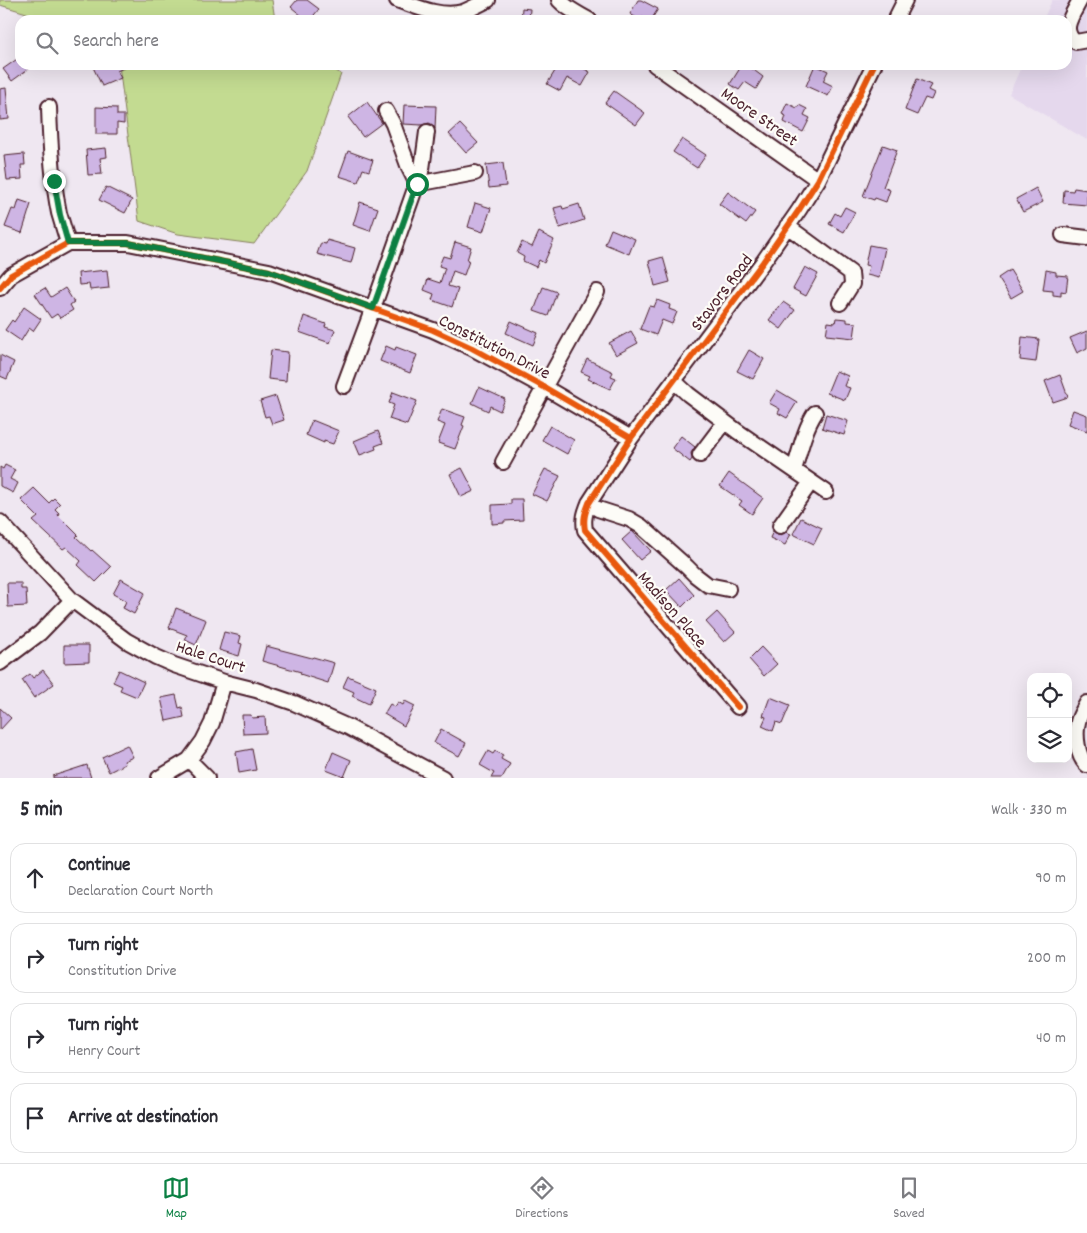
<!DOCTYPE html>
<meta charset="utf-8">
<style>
:root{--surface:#fff;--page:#f2f2f3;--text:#2b2b33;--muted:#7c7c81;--line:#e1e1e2;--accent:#0b8043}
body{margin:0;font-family:Dekko,sans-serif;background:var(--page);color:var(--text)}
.controls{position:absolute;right:15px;bottom:15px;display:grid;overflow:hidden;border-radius:10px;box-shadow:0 5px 20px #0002}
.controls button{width:45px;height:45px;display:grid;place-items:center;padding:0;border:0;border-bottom:1px solid var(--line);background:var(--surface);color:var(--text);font:25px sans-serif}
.stop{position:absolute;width:15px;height:15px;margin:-11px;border:4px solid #0b8043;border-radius:50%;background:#fff}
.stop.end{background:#0b8043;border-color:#fff;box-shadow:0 1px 5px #0008}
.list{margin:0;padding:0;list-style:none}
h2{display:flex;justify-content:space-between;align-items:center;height:65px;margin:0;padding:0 20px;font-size:21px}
h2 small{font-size:16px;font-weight:400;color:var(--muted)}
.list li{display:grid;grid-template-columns:32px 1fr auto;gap:15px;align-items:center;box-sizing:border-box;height:70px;margin:0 10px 10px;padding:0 10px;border:1px solid var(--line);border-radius:15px}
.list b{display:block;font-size:19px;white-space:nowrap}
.list p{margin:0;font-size:16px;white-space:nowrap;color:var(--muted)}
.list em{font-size:16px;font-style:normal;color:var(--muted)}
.icon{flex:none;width:28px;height:28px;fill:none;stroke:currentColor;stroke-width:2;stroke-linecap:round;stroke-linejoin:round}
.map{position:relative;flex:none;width:1087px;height:778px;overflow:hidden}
.search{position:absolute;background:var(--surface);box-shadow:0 5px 20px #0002;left:15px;right:15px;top:15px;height:55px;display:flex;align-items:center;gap:12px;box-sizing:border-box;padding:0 18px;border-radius:15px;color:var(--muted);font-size:19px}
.sheet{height:385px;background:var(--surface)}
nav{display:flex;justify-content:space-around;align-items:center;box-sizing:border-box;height:70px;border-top:1px solid var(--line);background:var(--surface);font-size:14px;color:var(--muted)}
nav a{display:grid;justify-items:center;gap:2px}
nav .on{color:var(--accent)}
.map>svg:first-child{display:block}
.built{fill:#e5d8ed}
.green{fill:#c3db91;stroke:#867d5e}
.building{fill:#ceb5e4;stroke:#4a1f2b}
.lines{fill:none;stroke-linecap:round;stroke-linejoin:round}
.minor-casing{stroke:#4a1f2b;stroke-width:18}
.minor{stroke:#fdfcf7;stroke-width:14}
.cycleway-casing{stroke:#fdfcf7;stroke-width:9}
.cycleway{stroke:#e8590c;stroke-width:6}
.route{stroke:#0b8043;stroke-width:6}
.labels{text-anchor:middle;stroke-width:4.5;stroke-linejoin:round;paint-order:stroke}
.street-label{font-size:18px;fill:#4a1f2b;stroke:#fdfcf7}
</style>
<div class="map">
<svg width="1087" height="778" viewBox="0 0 1087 778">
<rect width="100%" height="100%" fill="#efe7f1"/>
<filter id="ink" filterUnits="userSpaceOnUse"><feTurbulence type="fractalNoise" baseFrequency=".02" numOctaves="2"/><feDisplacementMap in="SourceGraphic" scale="10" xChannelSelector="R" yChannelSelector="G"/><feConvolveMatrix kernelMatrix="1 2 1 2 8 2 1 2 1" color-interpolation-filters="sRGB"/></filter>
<g filter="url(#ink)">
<path class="built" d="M1052,0H1087V140L1009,94L1022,65H1067V20H1043Z"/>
<path class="green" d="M0,0H272L275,20H50L0,5Z
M119,65H327L341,74L307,171L254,244L178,234L139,221Z"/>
<path class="building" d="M297,0H307L319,9L310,20H298L302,16L291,7Z
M638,0H641L658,9L651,20H648L642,17L640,20L630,14Z
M522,8L530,9L529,20H521Z
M20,57V65H34L12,81L3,69Z
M92,65H130L117,71L121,78L102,86Z
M544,65H577L590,72L582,86L567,78L560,91L547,84L555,71Z
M742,65H747L763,77L756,89L745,82L739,90L730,84Z
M815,65L828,71L823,81L833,86L828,96L806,86Z
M917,79L931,85L928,90L934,93L931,100L925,98L917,115L905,110Z
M6,88L9,119L0,120V89Z
M614,91L645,113L636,125L605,103Z
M367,102L382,123L363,137L348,117Z
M787,103L797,108L799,105L807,109L804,115L810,118L803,132L784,122L786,116L782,114Z
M404,105L436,106L435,129L433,125L429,123L422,125L403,124Z
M96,107L117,108V115H124V124L117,123V134H96Z
M460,124L478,143L466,153L449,134Z
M682,139L706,155L697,168L673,152Z
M883,145L897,150L883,187L890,190L886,202L875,198L874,200L863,196Z
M106,148L107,157L100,158L102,174L88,175L86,150Z
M348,151L373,160L369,171L363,169L358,182L339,176Z
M24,154L25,165H21L22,179L7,180L4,156Z
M503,163L506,186L489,188L486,165Z
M106,187L132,200L125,213L99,200Z
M1036,188L1043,202L1023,212L1016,199Z
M1074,188L1087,190V205L1063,203L1064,190L1073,191Z
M728,192L755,212L746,224L719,204Z
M19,200L31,204L22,233L5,227L12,209L16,210Z
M360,202L378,208L370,231L353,225Z
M475,203L491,208L483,232L468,227Z
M579,204L584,220L560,228L554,208L562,206L563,209Z
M845,207L855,212L844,232L829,224L835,213L840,216Z
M611,229L635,239L629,254L605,244Z
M539,232L554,240L544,263L539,260L536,267L523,261L524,257L517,253L522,242L532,247Z
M327,240L355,248L351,263L317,254L321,243L326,244Z
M455,242L471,247L467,260L469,261L464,275L453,271L448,286L458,289L452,307L432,300L434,294L424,290L428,279L440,283L445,268L439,266L443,256L450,258Z
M869,245L885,248L879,278L867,275L869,266L865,265Z
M663,257L670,282L655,286L649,261Z
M805,267L818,274L806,296L793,289Z
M107,270L109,288L90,290L89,284L79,285L78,273Z
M1010,270L1023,291L1011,298L998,278Z
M1046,270L1056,272V275L1068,276L1066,292L1061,291V296L1053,295V291L1043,290Z
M543,287L557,292L548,316L534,311Z
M45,288L51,297L65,288L74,302L70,305L73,310L60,318L57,314L51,318L35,294Z
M657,300L670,305L669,309L677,312L672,324L662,320L656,335L640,329L649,306L654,307Z
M783,302L795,310L781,329L769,320Z
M24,307L41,319L33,331L29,328L21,341L5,330L12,320L14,322Z
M304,316L326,324L325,327L335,330L330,343L299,332Z
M836,318L847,319V322L856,323L854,338L826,335L828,322L835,323Z
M511,321L538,333L533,345L506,333Z
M631,331L638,343L616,355L609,343Z
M1087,331V348L1077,353L1070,338Z
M1022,337L1039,339L1036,362L1020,360Z
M386,346L395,350L396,347L417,355L410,373L380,361Z
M271,350L288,352L286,381L268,379Z
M749,350L764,359L753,379L737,371Z
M0,355L14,362L7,379L0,376Z
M587,359L613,372L611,376L616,378L610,389L588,379L590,376L581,372Z
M836,371L848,376L844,386L850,388L845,400L827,393Z
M1060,375L1068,397L1053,402L1045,381Z
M479,387L505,399L500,411L490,406L488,411L472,403Z
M777,390L797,402L787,418L778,413L780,409L769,403Z
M393,392L417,401L407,425L389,419L394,405L389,403Z
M276,396L284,420L272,424L269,416L265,417L260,401Z
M442,409L465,417L462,425L464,426L455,449L438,443L445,425L437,422Z
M1073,410L1087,415V431L1068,424Z
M826,414L848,421L844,435L822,428Z
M312,420L339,431L333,444L324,441V443L306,435Z
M550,426L574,440L567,454L542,440Z
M378,431L383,443L375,446L376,449L360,455L354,441Z
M681,436L695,447L691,453L692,459L690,462L672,448Z
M5,465L15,470L10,479L18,483L13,493L0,486V467L3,469Z
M462,468L474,491L461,497L450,474Z
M545,469L560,476L547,501L532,494Z
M729,473L763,498L752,514L739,505L742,501L720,486Z
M34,488L49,503L54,498L60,504L55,509L59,513L58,515L78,535L76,537L91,551L92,550L111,567L96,582L78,565L81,561L66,547L63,549L33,521L38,517L21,500Z
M511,499H522L523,520L504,521V523L492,524V505L511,504Z
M801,518L822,528L814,544L793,534Z
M632,531L651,551L640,560L622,540Z
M773,531L779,535L783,534L786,532L791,534L785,545L770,538Z
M679,578L694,595L682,607L666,590Z
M121,579L145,593L134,614L123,608L126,601L113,594Z
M7,583H21V589H26L27,606L8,607Z
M176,608L206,620L196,645L185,640L187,635L169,628Z
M717,612L735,632L724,642L706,622Z
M224,632L241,636L239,643L242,644L239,656L219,650Z
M64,645H89V662L64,663Z
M266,646L312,658L313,657L334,663L328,683L300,674L301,672L262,661Z
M761,647L777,664L764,676L749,659Z
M43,670L54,684L34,698L22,680L30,674L33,678Z
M119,670L144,682L137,697L120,690L122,686L113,682Z
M348,676L376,688L369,704L352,696L354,692L343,687Z
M176,695L179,708L182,707L184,717L166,721L161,698Z
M770,697L790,705L782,724L776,722L773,731L762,726L766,717L763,716Z
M405,701L415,706L404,726L384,714L390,704L395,707L398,702L403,705Z
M0,708L11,718L0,730Z
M242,715H251L252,718L265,717L266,733L243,734Z
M441,729L466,743L459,756L434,743Z
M127,745L133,757L124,761L125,764L109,772L102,757Z
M252,749L256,770L239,773L236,752Z
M488,751L493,754L495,751L503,755L501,759L510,764L502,778H491L494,773L480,765Z
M333,752L351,760L344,777L326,770Z
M87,765L91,778H53V776Z"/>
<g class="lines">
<g class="minor-casing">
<path id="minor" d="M397,0C417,7 441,18 463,12C471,9 480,4 488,0
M559,0C567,9 579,14 589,20
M1080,0C1073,14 1059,31 1076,42L1087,40
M895,20L905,0
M655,65L818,180
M49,107C50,142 52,178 59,213C62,223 65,233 68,243
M386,111L393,124L409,168L417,184
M417,184L475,173
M787,226L851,273L852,284L840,303
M1063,235L1087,238
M0,288L11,275L68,243H128L269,271L433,330L472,348L544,387L631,438
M674,381L688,394L737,431L826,492
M344,386L373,308L422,169L427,132
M700,455L725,422
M503,462L597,292
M794,470C800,451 804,430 815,413
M589,503L598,509L629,519L641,526L687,567L695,575L708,585L728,589
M0,522L72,600L127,641L156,657L174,665L224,682L256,690L294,703L348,727L443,778
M780,526L811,482
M0,663L40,633L72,600
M1087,703C1084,709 1079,716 1078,722C1075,734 1077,757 1087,765
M738,707L585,530C583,519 585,513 589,503L631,438L763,262L799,210L818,180L874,65
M189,760L207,778
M159,778L189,760L203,741L212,723L224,682"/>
</g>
<use href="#minor" class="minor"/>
<g class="cycleway-casing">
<path id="cycleway" d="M0,288L11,275L68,243H128L269,271L433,330L472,348L544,387L631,438
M738,707L585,530C583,519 585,513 589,503L631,438L763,262L799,210L818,180L874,65"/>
</g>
<use href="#cycleway" class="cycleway"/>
</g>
</g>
<g class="lines" filter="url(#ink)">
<path class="route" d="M54,181L60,215L68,243H128L269,271L373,308L417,184"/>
</g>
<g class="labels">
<g class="street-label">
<text transform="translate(760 116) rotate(35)" y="6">Moore Street</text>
<text transform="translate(721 292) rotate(-53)" y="6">Stavors Road</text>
<text transform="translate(495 346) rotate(27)" y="6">Constitution Drive</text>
<text transform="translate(673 609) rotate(49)" y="6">Madison Place</text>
<text transform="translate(211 656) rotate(18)" y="6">Hale Court</text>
</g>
</g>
</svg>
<div class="controls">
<button><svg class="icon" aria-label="locate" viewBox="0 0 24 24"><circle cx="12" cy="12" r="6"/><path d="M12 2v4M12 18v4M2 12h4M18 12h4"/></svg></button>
<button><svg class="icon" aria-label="layers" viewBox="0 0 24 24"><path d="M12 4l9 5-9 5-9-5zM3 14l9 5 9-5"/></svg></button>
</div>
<div class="stop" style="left:417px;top:184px"></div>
<div class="stop end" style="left:54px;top:181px"></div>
<div class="search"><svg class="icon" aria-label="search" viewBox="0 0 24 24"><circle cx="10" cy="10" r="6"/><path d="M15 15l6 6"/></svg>Search here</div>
</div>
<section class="sheet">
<h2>5 min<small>Walk · 330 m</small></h2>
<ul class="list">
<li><svg class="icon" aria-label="ahead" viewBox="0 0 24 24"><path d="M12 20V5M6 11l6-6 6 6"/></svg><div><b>Continue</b><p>Declaration Court North</p></div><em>90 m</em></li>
<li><svg class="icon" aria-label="right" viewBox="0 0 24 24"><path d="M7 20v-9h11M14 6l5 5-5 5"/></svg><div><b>Turn right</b><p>Constitution Drive</p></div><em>200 m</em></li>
<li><svg class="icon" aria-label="right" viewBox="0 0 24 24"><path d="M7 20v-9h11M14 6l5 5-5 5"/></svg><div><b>Turn right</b><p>Henry Court</p></div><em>40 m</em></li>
<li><svg class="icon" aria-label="arrive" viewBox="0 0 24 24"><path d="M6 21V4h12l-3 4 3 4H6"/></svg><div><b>Arrive at destination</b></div></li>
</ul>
</section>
<nav>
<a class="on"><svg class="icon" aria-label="map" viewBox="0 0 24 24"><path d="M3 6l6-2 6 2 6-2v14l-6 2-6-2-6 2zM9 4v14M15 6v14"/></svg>Map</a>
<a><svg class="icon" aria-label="directions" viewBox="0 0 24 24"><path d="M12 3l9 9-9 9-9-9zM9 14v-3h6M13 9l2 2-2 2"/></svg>Directions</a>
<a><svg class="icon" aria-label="saved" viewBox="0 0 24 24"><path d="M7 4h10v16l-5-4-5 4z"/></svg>Saved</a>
</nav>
